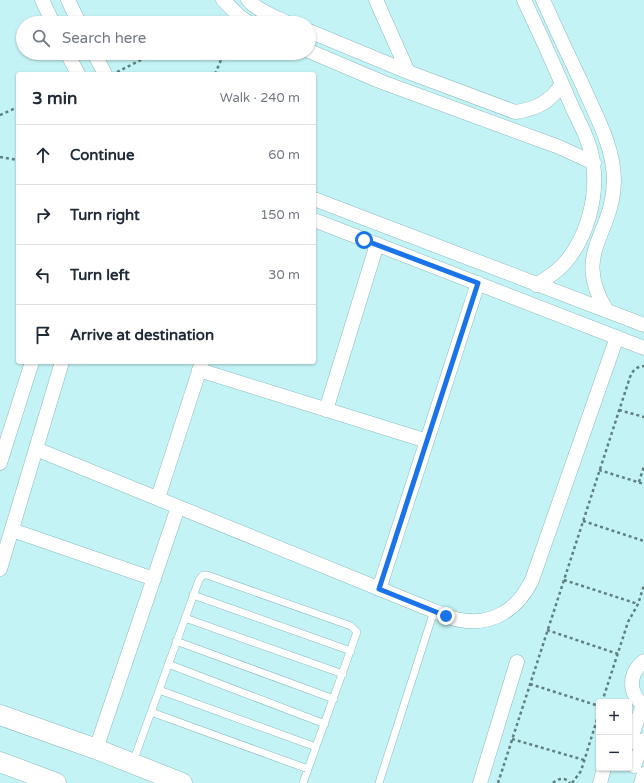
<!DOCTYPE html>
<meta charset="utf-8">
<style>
:root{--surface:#fff;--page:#f6f6f7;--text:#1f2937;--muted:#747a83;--line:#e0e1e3}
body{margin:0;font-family:"Varela Round",sans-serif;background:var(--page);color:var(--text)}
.controls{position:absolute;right:12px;bottom:12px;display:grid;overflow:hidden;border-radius:4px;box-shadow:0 1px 3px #0004}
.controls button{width:36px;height:36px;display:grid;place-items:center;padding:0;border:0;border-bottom:1px solid var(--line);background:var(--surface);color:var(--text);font:20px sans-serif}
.stop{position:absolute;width:12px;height:12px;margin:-9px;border:3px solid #1a73e8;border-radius:50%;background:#fff}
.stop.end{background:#1a73e8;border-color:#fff;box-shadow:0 1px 4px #0008}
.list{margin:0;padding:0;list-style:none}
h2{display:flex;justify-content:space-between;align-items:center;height:52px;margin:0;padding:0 16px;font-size:17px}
h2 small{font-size:13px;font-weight:400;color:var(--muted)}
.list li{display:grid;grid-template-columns:26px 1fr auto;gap:12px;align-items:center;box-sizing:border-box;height:60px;padding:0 16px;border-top:1px solid var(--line)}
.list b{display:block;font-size:15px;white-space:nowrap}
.list em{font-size:13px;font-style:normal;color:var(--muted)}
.icon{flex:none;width:22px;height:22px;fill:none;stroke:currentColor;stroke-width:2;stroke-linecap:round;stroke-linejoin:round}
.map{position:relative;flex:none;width:644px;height:783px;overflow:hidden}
.search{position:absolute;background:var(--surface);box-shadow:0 1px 3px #0004;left:16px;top:16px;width:300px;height:44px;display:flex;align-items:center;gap:10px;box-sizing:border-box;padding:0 14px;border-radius:22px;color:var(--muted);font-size:15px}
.panel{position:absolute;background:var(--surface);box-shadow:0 1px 3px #0004;left:16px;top:72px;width:300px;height:292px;border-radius:4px}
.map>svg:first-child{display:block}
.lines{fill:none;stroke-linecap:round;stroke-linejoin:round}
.lane-casing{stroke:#8dbbbd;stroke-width:8}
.street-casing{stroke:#8dbbbd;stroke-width:15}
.secondary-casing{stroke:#8dbbbd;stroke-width:21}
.path{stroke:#5f8081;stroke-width:2.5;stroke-dasharray:3 3;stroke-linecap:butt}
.lane{stroke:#fff;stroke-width:7}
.street{stroke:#fff;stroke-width:14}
.secondary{stroke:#fff;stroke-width:20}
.route{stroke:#1a73e8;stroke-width:5}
</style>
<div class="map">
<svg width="644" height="783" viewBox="0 0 644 783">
<rect width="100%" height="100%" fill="#c3f3f5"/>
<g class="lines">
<g class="lane-casing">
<path id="lane" d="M193,595L351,651
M185,618L343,674
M176,641L334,699
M168,664L325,724
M159,690L316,747
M151,712L308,769
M133,762L199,580L203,575H207L351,626L357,632L303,783
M379,783L434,611"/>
</g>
<g class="street-casing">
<path id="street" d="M42,0L53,23
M68,0L79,23
M223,0L239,16L249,23
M248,0C258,11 275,17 288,23
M376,0L408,72
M524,0C541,36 557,72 573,109C581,126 591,144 593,163C598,197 587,239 563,265C555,273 546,279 536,285
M543,0C556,29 569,57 583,86C596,116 614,147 614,181C613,236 571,253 607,311
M309,31L408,72L515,112C537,109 550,102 562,84
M309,51L382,82L559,147L594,163
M67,53L78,74
M94,53L105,74
M314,199L644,325
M314,220L644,348
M199,370L427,441
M326,410L377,244
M36,449L434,611C443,614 452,619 460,620C493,626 518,609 532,580L617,337
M0,463L32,362
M158,498L202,362
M12,530L154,579
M0,569L62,362
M379,589L478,283
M644,661C628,674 628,693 644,706
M629,743L643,705
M96,749L178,507
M634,766L644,740
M480,783L517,662
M600,783L604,768
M641,783L644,774"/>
</g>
<g class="secondary-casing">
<path id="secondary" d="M0,715L96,749L182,783
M0,762L56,783"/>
</g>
<path class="path" d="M214,23L222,19
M117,72L155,53
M215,74L224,53
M0,115L18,107
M0,157L18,160
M619,410L644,417
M599,470L644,484
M639,482L644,466
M583,521L644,541
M564,580L638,604
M547,630L618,654
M530,684L599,706
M602,702L628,622L638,604L644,585
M512,739L584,760
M498,783L630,377C633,370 636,367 644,366
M553,783C558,778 565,777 570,783
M572,783L581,771L599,713"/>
<use href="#lane" class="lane"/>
<use href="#street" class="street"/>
<use href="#secondary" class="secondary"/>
</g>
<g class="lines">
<path class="route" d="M364,240L478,283L379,589L446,616"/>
</g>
</svg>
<div class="controls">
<button>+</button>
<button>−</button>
</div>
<div class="stop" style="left:364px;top:240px"></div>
<div class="stop end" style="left:446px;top:616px"></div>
<div class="search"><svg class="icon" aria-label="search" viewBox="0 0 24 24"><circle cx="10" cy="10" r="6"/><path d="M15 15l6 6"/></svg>Search here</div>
<section class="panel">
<h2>3 min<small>Walk · 240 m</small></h2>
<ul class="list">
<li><svg class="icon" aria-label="ahead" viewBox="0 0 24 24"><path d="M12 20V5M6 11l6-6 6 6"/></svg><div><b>Continue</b></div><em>60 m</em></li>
<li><svg class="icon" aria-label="right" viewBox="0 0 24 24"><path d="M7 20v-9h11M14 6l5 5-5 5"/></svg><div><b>Turn right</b></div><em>150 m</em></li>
<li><svg class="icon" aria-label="left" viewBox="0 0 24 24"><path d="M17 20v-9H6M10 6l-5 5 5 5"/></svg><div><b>Turn left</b></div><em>30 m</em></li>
<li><svg class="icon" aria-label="arrive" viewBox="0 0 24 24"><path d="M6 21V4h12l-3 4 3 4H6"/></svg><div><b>Arrive at destination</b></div></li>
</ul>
</section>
</div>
